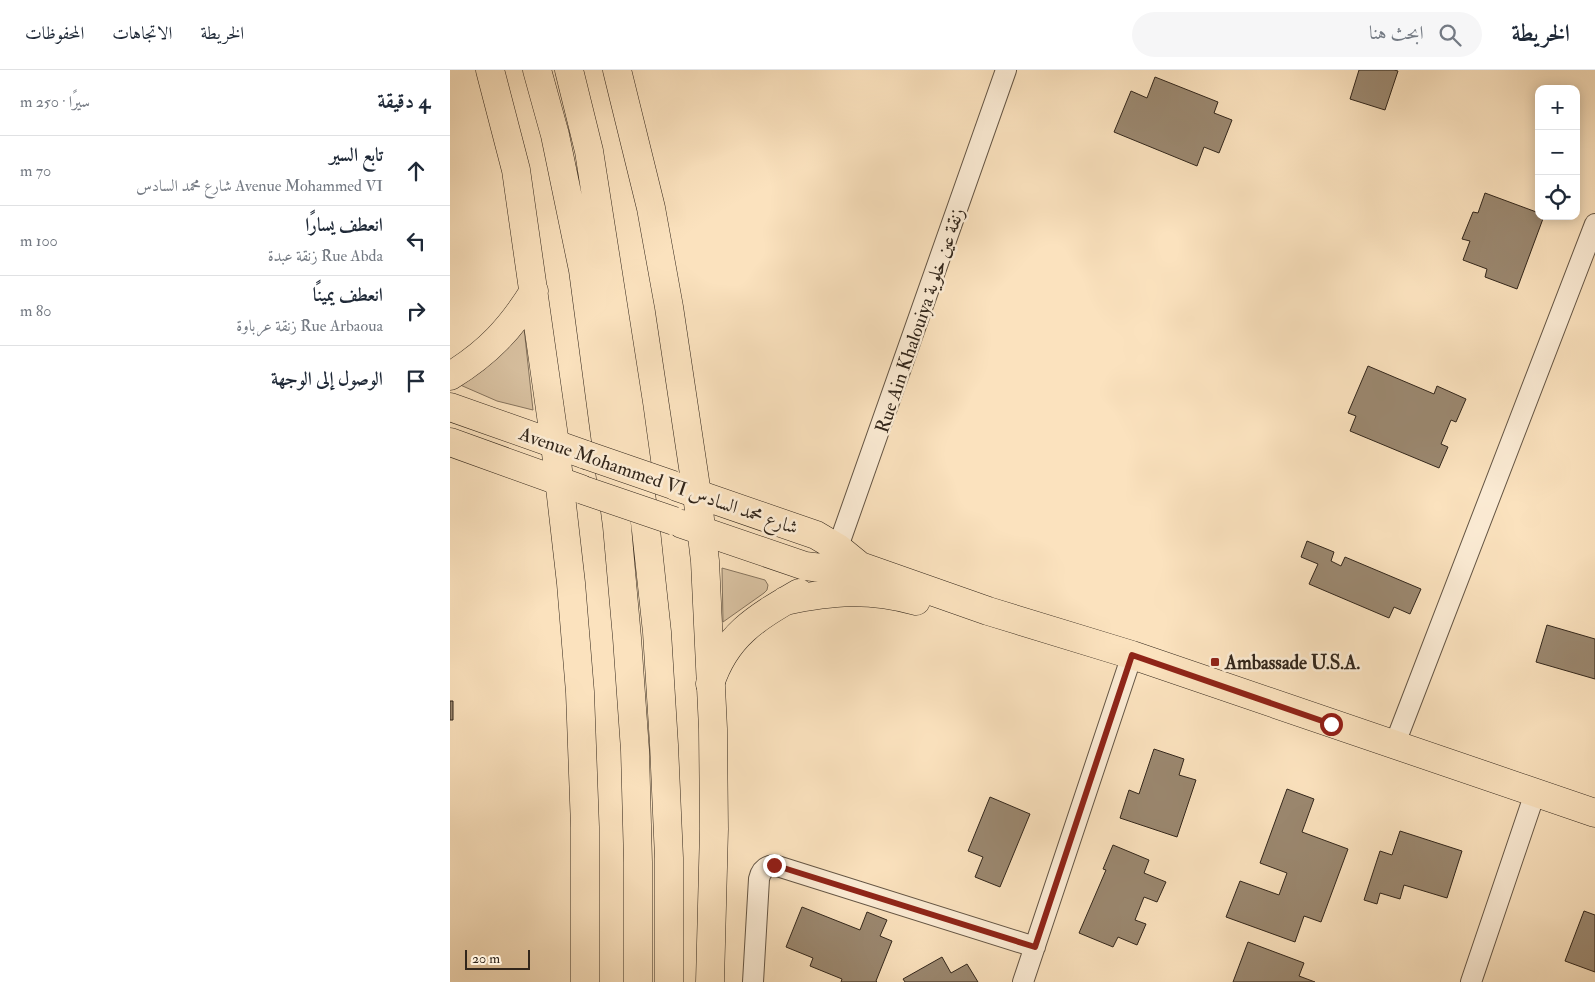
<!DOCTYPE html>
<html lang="ar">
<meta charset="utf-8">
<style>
:root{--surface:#fff;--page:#f6f6f7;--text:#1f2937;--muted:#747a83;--line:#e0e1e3}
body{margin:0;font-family:"IM FELL Double Pica",Amiri,serif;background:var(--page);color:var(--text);direction:rtl}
.controls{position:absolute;right:15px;top:15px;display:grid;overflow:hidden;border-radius:10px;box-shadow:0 2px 12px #0003}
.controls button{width:45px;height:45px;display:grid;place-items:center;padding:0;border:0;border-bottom:1px solid var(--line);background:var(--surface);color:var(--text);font:25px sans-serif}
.scale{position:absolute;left:15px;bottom:12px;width:65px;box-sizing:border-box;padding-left:5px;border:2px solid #32261b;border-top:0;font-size:14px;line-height:18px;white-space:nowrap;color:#32261b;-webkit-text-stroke:4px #fcecd5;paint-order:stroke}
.stop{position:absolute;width:15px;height:15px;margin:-11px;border:4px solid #8f2418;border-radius:50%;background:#fff}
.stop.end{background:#8f2418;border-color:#fff;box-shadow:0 1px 5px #0008}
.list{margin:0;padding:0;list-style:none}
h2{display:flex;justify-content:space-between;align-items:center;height:65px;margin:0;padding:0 20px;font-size:21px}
h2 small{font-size:16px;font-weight:400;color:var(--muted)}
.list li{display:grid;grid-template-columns:32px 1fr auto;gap:15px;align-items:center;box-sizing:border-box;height:70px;padding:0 20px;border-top:1px solid var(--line)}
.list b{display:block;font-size:19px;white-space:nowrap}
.list p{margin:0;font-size:16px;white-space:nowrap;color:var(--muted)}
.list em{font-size:16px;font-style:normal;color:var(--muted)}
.icon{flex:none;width:28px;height:28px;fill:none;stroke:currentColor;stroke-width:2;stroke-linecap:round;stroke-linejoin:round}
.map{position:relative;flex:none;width:1145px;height:912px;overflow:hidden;direction:ltr}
header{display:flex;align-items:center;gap:30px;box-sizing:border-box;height:70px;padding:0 25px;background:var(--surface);border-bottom:1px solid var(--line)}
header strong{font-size:24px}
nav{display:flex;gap:28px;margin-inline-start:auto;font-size:18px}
.search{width:350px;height:45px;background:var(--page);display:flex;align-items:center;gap:12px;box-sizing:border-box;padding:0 18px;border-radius:28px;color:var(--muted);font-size:19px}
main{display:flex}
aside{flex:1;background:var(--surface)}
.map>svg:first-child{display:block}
.green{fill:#d9c2a2;stroke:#86745e}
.building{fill:#9b8870;stroke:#32261b}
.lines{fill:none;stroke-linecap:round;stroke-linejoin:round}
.minor-casing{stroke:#645544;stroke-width:22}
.primary-casing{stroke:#32261b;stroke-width:29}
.trunk-casing{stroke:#32261b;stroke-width:29}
.minor{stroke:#fcecd5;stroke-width:20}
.primary{stroke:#fbe2be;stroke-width:28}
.trunk{stroke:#fbe2be;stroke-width:28}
.primary-bridge-casing{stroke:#32261b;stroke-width:29;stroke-linecap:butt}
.primary-bridge{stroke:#fbe2be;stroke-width:28}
.route{stroke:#8f2418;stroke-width:6}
.poi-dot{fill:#8f2418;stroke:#fcecd5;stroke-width:2}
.labels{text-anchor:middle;stroke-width:5;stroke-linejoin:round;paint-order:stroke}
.street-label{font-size:19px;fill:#32261b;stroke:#fcecd5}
.poi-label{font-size:19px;font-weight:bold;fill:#32261b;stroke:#fcecd5;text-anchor:start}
</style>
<header>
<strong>الخريطة</strong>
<div class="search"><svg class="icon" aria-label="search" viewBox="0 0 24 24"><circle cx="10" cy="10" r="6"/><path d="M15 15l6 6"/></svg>ابحث هنا</div>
<nav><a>الخريطة</a><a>الاتجاهات</a><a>المحفوظات</a></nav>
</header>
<main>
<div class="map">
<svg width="1145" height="912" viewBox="0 0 1145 912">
<rect width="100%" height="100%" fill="#fbe2be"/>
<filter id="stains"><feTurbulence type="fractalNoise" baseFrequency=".004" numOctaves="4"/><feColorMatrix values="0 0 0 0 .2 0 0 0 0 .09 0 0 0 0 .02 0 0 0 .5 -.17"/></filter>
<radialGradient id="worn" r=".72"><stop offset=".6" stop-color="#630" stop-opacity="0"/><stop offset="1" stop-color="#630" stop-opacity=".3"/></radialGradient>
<path class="green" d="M74,258L83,340L47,331L8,314Z
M272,498L315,510L318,515L317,520L314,523L273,552Z"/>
<path class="building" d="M909,0H944L948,1L935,40L900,29Z
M705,7L768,32L764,43L782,50L769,83L754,77L747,96L664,62L681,21L697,28Z
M1035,123L1089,143V146H1094L1067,219L1035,207L1037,199L1013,190L1020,171L1012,169L1023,142L1028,143Z
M918,296L984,324L987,316L1016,329L1006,352L1001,350L991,374L998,377L989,398L900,361L906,346L898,343Z
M857,471L884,482L881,491L891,496L895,487L971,519L960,544L944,537L939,548L859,514L868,494L851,487Z
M1097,555L1145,569V609L1086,592Z
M0,631H3V650H0Z
M704,679L734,689L729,705L746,710L727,767L670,748L679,720L689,724Z
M837,719L864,729L852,762L898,779L871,852L854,846L845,872L776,847L790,811L829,825L837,803L810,793Z
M540,727L580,744L550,817L525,807L533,787L518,781Z
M950,761L1012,781L997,828L954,815L950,829L930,823L927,834L914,830L930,781L942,785Z
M663,775L699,790L694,803L716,812L707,832L694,827L685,850L696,854L687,875L668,867L663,877L629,863L656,800L653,799Z
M352,837L410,860L417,842L437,850L430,866L442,871L426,911L427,912H391L392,909L360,896L363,888L336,877Z
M1134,841L1145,845V902L1115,891Z
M798,872L854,893L849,906L865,912H783Z
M492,887L501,903L517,894L528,912H455L453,909Z"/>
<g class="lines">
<g class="minor-casing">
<path id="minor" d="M383,491L556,0
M944,676L1145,154
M303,912L309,809C311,800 316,796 324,795L585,877
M573,912L682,585
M1021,912L1085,723"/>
</g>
<g class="primary-casing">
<path id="primary" d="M0,337L136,385
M0,372L131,419
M227,417L366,465L388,478L410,496L538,541L682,585L1145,743
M232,454L355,496L380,499L410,496
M335,531C383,521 418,518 466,531
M260,614C276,565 306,548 349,523"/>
</g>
<g class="trunk-casing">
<path id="trunk" d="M40,0L66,100L105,374L121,513L130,622L135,757V912
M87,0L105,65L133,200L167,456L177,568L185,680L188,792V912
M119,0L139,81L179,337L196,460L207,562L214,675L219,788V912
M167,0L201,138L219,237L247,424L255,491L263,659L264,759L260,912
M0,306C38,283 61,258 84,221"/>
</g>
<use href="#minor" class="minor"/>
<use href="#primary" class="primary"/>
<use href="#trunk" class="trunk"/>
<g class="primary-bridge-casing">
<path id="primary-bridge" d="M136,385L223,415
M133,420L224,451"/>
</g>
<use href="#primary-bridge" class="primary-bridge"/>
</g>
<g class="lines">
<path class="route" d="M324,795L585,877L682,585L881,654"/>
</g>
<rect class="poi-dot" x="760" y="587" width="10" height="10" rx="2.5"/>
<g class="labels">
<g class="street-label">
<text transform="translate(469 250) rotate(-71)" y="7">Rue Ain Khalouiya زنقة عين خلوية</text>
<text transform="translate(209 410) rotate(19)" y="7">Avenue Mohammed VI شارع محمد السادس</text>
</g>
<g class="poi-label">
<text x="775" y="599">Ambassade U.S.A.</text>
</g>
</g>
<rect width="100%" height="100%" filter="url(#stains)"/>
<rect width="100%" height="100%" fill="url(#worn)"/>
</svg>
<div class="controls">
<button>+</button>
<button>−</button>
<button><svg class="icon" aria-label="locate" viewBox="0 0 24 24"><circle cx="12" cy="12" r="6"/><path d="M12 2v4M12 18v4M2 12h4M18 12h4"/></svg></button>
</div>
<div class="scale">20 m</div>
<div class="stop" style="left:881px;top:654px"></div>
<div class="stop end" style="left:324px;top:795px"></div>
</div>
<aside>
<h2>4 دقيقة<small>سيرًا · 250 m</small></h2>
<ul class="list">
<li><svg class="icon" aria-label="ahead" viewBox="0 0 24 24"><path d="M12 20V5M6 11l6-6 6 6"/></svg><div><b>تابع السير</b><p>Avenue Mohammed VI شارع محمد السادس</p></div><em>70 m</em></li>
<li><svg class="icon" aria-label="left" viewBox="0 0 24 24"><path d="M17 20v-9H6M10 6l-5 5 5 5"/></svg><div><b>انعطف يسارًا</b><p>Rue Abda زنقة عبدة</p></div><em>100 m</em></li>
<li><svg class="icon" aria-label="right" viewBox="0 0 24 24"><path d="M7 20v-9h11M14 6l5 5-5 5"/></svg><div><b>انعطف يمينًا</b><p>Rue Arbaoua زنقة عرباوة</p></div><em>80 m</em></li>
<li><svg class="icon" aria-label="arrive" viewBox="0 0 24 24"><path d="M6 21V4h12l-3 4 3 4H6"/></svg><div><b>الوصول إلى الوجهة</b></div></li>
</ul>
</aside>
</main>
